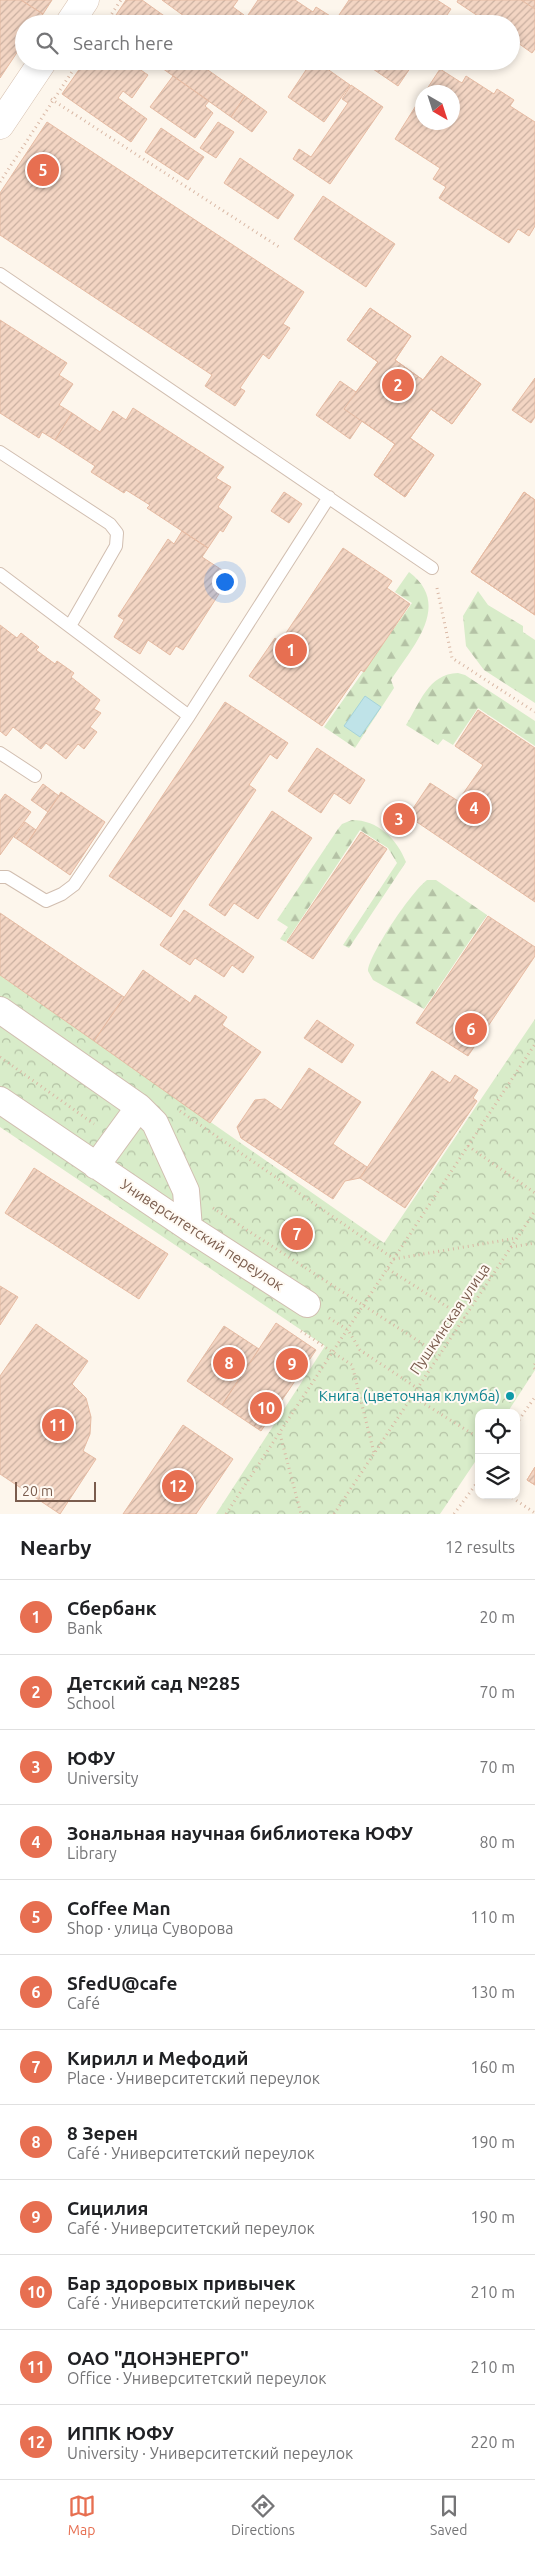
<!DOCTYPE html>
<meta charset="utf-8">
<style>
:root{--surface:#fff;--page:#f6f6f6;--text:#202124;--muted:#757577;--line:#e0e0e0;--accent:#e76f51}
body{margin:0;font-family:Ubuntu,sans-serif;background:var(--page);color:var(--text)}
.controls{position:absolute;right:15px;bottom:15px;display:grid;overflow:hidden;border-radius:10px;box-shadow:0 2px 8px #0003}
.controls button{width:45px;height:45px;display:grid;place-items:center;padding:0;border:0;border-bottom:1px solid var(--line);background:var(--surface);color:var(--text);font:25px sans-serif}
.compass{position:absolute;left:415px;top:85px;width:45px;height:45px;border-radius:50%;background:var(--surface);box-shadow:0 2px 8px #0003;rotate:141deg}
.scale{position:absolute;left:15px;bottom:12px;width:81px;box-sizing:border-box;padding-left:5px;border:2px solid #7a5c4d;border-top:0;font-size:14px;line-height:18px;white-space:nowrap;color:#7a5c4d;-webkit-text-stroke:4px #fffaf3;paint-order:stroke}
.you{position:absolute;left:224px;top:581px;width:18px;height:18px;margin:-12px;border:4px solid #fff;border-radius:50%;background:#1a73e8;box-shadow:0 0 0 8px #1a73e833}
.badge{display:grid;place-items:center;width:32px;height:32px;border-radius:50%;background:var(--accent);color:#fff;font-size:16px;font-weight:700}
.pin{position:absolute;translate:-50% -50%;border:2px solid #fff;box-shadow:0 1px 5px #0006}
.list{margin:0;padding:0;list-style:none}
h2{display:flex;justify-content:space-between;align-items:center;height:65px;margin:0;padding:0 20px;font-size:21px}
h2 small{font-size:16px;font-weight:400;color:var(--muted)}
.list li{display:grid;grid-template-columns:32px 1fr auto;gap:15px;align-items:center;box-sizing:border-box;height:75px;padding:0 20px;border-top:1px solid var(--line)}
.list b{display:block;font-size:19px;white-space:nowrap}
.list p{margin:0;font-size:16px;white-space:nowrap;color:var(--muted)}
.list em{font-size:16px;font-style:normal;color:var(--muted)}
.icon{flex:none;width:28px;height:28px;fill:none;stroke:currentColor;stroke-width:2;stroke-linecap:round;stroke-linejoin:round}
.map{position:relative;flex:none;width:535px;height:1514px;overflow:hidden}
.search{position:absolute;background:var(--surface);box-shadow:0 2px 8px #0003;left:15px;right:15px;top:15px;height:55px;display:flex;align-items:center;gap:12px;box-sizing:border-box;padding:0 18px;border-radius:28px;color:var(--muted);font-size:19px}
.sheet{height:965px;background:var(--surface)}
nav{display:flex;justify-content:space-around;align-items:center;box-sizing:border-box;height:70px;border-top:1px solid var(--line);background:var(--surface);font-size:14px;color:var(--muted)}
nav a{display:grid;justify-items:center;gap:2px}
nav .on{color:var(--accent)}
.map>svg:first-child{display:block}
.forest{fill:url(#forest-firs)}
.park{fill:url(#park-crowns)}
.water{fill:#bfe3e8;stroke:#a5d3da}
.building{fill:url(#building-hatch);stroke:#e6bba3}
.lines{fill:none;stroke-linecap:round;stroke-linejoin:round}
.lane-casing{stroke:#d1beb0;stroke-width:14}
.street-casing{stroke:#d1beb0;stroke-width:28}
.secondary-casing{stroke:#d6c0b0;stroke-width:29}
.path{stroke:#d9b8a5;stroke-width:3;stroke-dasharray:1 4;stroke-linecap:butt}
.lane{stroke:#fff;stroke-width:12}
.street{stroke:#fff;stroke-width:26}
.secondary{stroke:#fff;stroke-width:28}
.culture-dot{fill:#0f9aa8;stroke:#fffaf3;stroke-width:2}
.labels{text-anchor:middle;stroke-width:4;stroke-linejoin:round;paint-order:stroke}
.street-label{font-size:15px;fill:#7a5c4d;stroke:#fffaf3}
.culture-label{font-size:15px;fill:#0d838f;stroke:#fffaf3;text-anchor:end}
</style>
<div class="map">
<svg width="535" height="1514" viewBox="0 0 535 1514">
<defs>
<pattern id="forest-firs" width="22" height="20" patternUnits="userSpaceOnUse" patternTransform="scale(1.25)"><rect width="22" height="20" fill="#d8ecc9"/><path d="M5 1l3.5 6h-7zM16 11l3.5 6h-7z" fill="#b4c2a5"/></pattern>
<pattern id="park-crowns" width="20" height="18" patternUnits="userSpaceOnUse" patternTransform="scale(1.25)"><rect width="20" height="18" fill="#d8ecc9"/><path d="M2 6a3 3 0 1 1 6 0M12 15a3 3 0 1 1 6 0" fill="none" stroke="#b4c2a5"/></pattern>
<pattern id="building-hatch" width="6" height="6" patternUnits="userSpaceOnUse" patternTransform="scale(1.25)"><rect width="6" height="6" fill="#f3d5c3"/><path d="M-1 1l2-2M0 6l6-6M5 7l2-2" fill="none" stroke="#cab0a1"/></pattern>
</defs>
<rect width="100%" height="100%" fill="#fdf6ec"/>
<path class="forest" d="M409,572C453,605 412,647 391,680L394,688L355,748L324,727L412,603L395,592Z
M478,591L488,605L523,626V632L535,640V703L484,670L466,646L463,616Z
M458,673L465,675L535,721V746L478,708L453,745L443,739L438,745L406,725C420,703 428,674 458,673Z
M352,820C378,820 397,839 406,862L349,948L343,945L397,863L388,848L360,830L286,942L280,939L288,927L277,920L338,829L342,824Z
M427,880H436L487,915L424,1009L373,980L368,971C369,954 412,891 427,880Z"/>
<path class="park" d="M0,975L384,1243L535,1019V1370L507,1413H479V1456L440,1514H216L325,1346L0,1127Z"/>
<path class="water" d="M365,696L381,707L360,737L344,726Z"/>
<path class="building" d="M0,0H21L43,14L36,24H24V42L0,78Z
M21,0H52L43,14Z
M126,0H142L170,20L168,24H110Z
M162,0H238L233,7L244,15L238,24H195Z
M258,0H295L313,12L316,7L335,19L332,24H242Z
M349,0H437L451,9L441,24H333Z
M458,0H535V49L532,53L511,38V24H490L457,2Z
M521,0H535V9Z
M85,61H128L148,75L132,98L123,91L118,98L147,119L131,142L62,94Z
M152,61H195L245,96L231,117Z
M312,61H316L350,85L324,122L288,97Z
M378,61H415L398,86L373,69Z
M440,69L462,83L466,76L494,94L497,89L514,100L510,106L535,122V226L529,236L518,229L509,243L439,198L446,187L433,179L440,168L395,139L422,96V122H452V92H425Z
M173,76L209,101L205,106L213,113L195,138L150,107Z
M351,85L383,107L330,184L293,159L299,149L311,157L348,103L342,99Z
M245,96L267,112L252,132L231,117Z
M47,122L304,292L283,324L290,328L269,359L263,354L240,388L245,391L235,406L205,386L212,375L0,235V193Z
M218,122L234,132L216,158L200,148Z
M161,128L204,157L188,180L145,152Z
M240,158L294,195L278,219L224,183Z
M323,196L395,244L366,287L294,239Z
M370,308L411,336L395,360L423,380L441,356L481,384L452,424L431,409L410,438L434,455L405,497L374,475L395,444L344,409L378,362L347,340Z
M370,308L411,336L395,360L423,380L441,356L481,384L452,424L431,409L410,438L434,455L405,497L374,475L395,444L362,421L350,439L316,415L340,381L356,392L378,362L347,340Z
M0,320L67,363L59,375L73,384L59,405L72,413L55,440L42,432L39,438L0,413Z
M535,378V417L531,423L512,410Z
M133,408L224,467L216,478L231,487L218,507L232,517L223,532L220,530L208,548L147,508L150,505L126,490L124,493L91,472L95,466L55,440L72,413L100,432L113,411L126,420Z
M284,492L302,504L289,523L271,511Z
M524,492L535,500V615L471,572Z
M524,492L535,500V615L471,572Z
M182,531L208,548L202,557L225,572L218,582L224,586L183,650L176,646L170,655L148,640L140,654L114,637L124,620L118,616L168,539L174,544Z
M343,548L392,581L387,588L410,604L364,672L361,670L322,726L249,676L275,638L280,642Z
M0,625L17,638L21,633L39,647L36,650L55,664L57,661L74,673L71,677L100,700L94,709L101,713L90,727L97,732L84,749L78,744L66,759L46,743L41,749L13,727L6,736L0,731Z
M225,702L288,743L277,759L270,754L249,785L256,790L171,917L109,876Z
M478,710L535,748V902L408,816L430,783L458,801L483,765L455,746Z
M317,748L365,780L350,804L334,793L321,813L288,791Z
M43,784L59,796L48,812L31,800Z
M61,792L105,822L70,875L26,845Z
M5,794L31,812L0,855V801Z
M272,811L312,838L258,919L234,903L225,916L209,905Z
M25,822L36,830L26,845L14,837Z
M361,832L387,849L313,959L287,942Z
M184,910L254,957L243,973L232,965L224,977L195,958L190,965L160,945Z
M0,913L124,997L94,1041L0,975Z
M488,916L535,947V956L468,1056L416,1023Z
M143,970L190,1003L195,995L227,1017L222,1025L261,1052L210,1123L94,1041Z
M317,1020L354,1045L342,1063L304,1038Z
M309,1068L361,1102L333,1144L367,1167L360,1178L345,1181L333,1199L241,1138L237,1127L255,1100L265,1099L281,1110Z
M432,1071L450,1083L455,1075L478,1090L473,1098L477,1101L405,1208L360,1178Z
M34,1168L168,1254L139,1299L5,1213Z
M0,1286L18,1297L0,1325Z
M276,1323L316,1350L261,1431L222,1405Z
M36,1324L88,1361L72,1384L86,1398L91,1417L90,1434L83,1451L96,1459L60,1514L0,1474V1376Z
M224,1326L259,1349L222,1405L187,1381Z
M183,1425L233,1459L196,1514H123Z
M535,1467V1485L527,1480Z
M535,1467V1485L527,1480Z"/>
<g class="lines">
<g class="lane-casing">
<path id="lane" d="M0,274L432,568
M0,452L110,524L117,533L116,546L70,626
M0,574L189,716
M0,753L35,776
M0,877H7L46,901L62,894L74,885L189,716L329,497"/>
</g>
<g class="street-casing">
<path id="street" d="M0,1010L139,1107L96,1166
M0,1100L189,1228L307,1304
M139,1107L155,1123L186,1191L189,1228"/>
</g>
<g class="secondary-casing">
<path id="secondary" d="M69,24L85,0
M0,125L43,61"/>
</g>
<path class="path" d="M109,18L121,0
M51,99L279,247
M0,182L79,61
M437,588L452,658L535,712
M0,1057L94,1124
M180,1111L394,1259L517,1238
M468,1146L535,1193
M213,1208L440,1355
M511,1247L535,1243
M388,1269L465,1318
M329,1318L348,1330L360,1350L417,1388
M301,1331L352,1365L374,1453
M535,1364L533,1367L535,1369
M412,1396L479,1438
M516,1424L535,1397
M280,1434L301,1514
M508,1495L535,1513
M226,1514L535,1044
M334,1514L535,1211
M454,1514L479,1480"/>
<use href="#lane" class="lane"/>
<use href="#street" class="street"/>
<use href="#secondary" class="secondary"/>
</g>
<circle class="culture-dot" cx="510" cy="1396" r="5"/>
<g class="labels">
<g class="street-label">
<text transform="translate(202 1235) rotate(33)" y="5">Университетский переулок</text>
<text transform="translate(450 1319) rotate(-56)" y="5">Пушкинская улица</text>
</g>
<g class="culture-label">
<text x="500" y="1401">Книга (цветочная клумба)</text>
</g>
</g>
</svg>
<div class="controls">
<button><svg class="icon" aria-label="locate" viewBox="0 0 24 24"><circle cx="12" cy="12" r="6"/><path d="M12 2v4M12 18v4M2 12h4M18 12h4"/></svg></button>
<button><svg class="icon" aria-label="layers" viewBox="0 0 24 24"><path d="M12 4l9 5-9 5-9-5zM3 14l9 5 9-5"/></svg></button>
</div>
<svg class="compass" viewBox="-18 -18 36 36"><path d="M0-13l5 13h-10z" fill="#e53935"/><path d="M0 13l5-13h-10z" fill="#757577"/></svg>
<div class="scale">20 m</div>
<div class="you"></div>
<div class="pin badge" style="left:291px;top:650px">1</div>
<div class="pin badge" style="left:398px;top:385px">2</div>
<div class="pin badge" style="left:399px;top:819px">3</div>
<div class="pin badge" style="left:474px;top:808px">4</div>
<div class="pin badge" style="left:43px;top:170px">5</div>
<div class="pin badge" style="left:471px;top:1029px">6</div>
<div class="pin badge" style="left:297px;top:1234px">7</div>
<div class="pin badge" style="left:229px;top:1363px">8</div>
<div class="pin badge" style="left:292px;top:1364px">9</div>
<div class="pin badge" style="left:266px;top:1408px">10</div>
<div class="pin badge" style="left:58px;top:1425px">11</div>
<div class="pin badge" style="left:178px;top:1486px">12</div>
<div class="search"><svg class="icon" aria-label="search" viewBox="0 0 24 24"><circle cx="10" cy="10" r="6"/><path d="M15 15l6 6"/></svg>Search here</div>
</div>
<section class="sheet">
<h2>Nearby<small>12 results</small></h2>
<ul class="list">
<li><span class="badge">1</span><div><b>Сбербанк</b><p>Bank</p></div><em>20 m</em></li>
<li><span class="badge">2</span><div><b>Детский сад №285</b><p>School</p></div><em>70 m</em></li>
<li><span class="badge">3</span><div><b>ЮФУ</b><p>University</p></div><em>70 m</em></li>
<li><span class="badge">4</span><div><b>Зональная научная библиотека ЮФУ</b><p>Library</p></div><em>80 m</em></li>
<li><span class="badge">5</span><div><b>Coffee Man</b><p>Shop · улица Суворова</p></div><em>110 m</em></li>
<li><span class="badge">6</span><div><b>SfedU@cafe</b><p>Café</p></div><em>130 m</em></li>
<li><span class="badge">7</span><div><b>Кирилл и Мефодий</b><p>Place · Университетский переулок</p></div><em>160 m</em></li>
<li><span class="badge">8</span><div><b>8 Зерен</b><p>Café · Университетский переулок</p></div><em>190 m</em></li>
<li><span class="badge">9</span><div><b>Сицилия</b><p>Café · Университетский переулок</p></div><em>190 m</em></li>
<li><span class="badge">10</span><div><b>Бар здоровых привычек</b><p>Café · Университетский переулок</p></div><em>210 m</em></li>
<li><span class="badge">11</span><div><b>ОАО &quot;ДОНЭНЕРГО&quot;</b><p>Office · Университетский переулок</p></div><em>210 m</em></li>
<li><span class="badge">12</span><div><b>ИППК ЮФУ</b><p>University · Университетский переулок</p></div><em>220 m</em></li>
</ul>
</section>
<nav>
<a class="on"><svg class="icon" aria-label="map" viewBox="0 0 24 24"><path d="M3 6l6-2 6 2 6-2v14l-6 2-6-2-6 2zM9 4v14M15 6v14"/></svg>Map</a>
<a><svg class="icon" aria-label="directions" viewBox="0 0 24 24"><path d="M12 3l9 9-9 9-9-9zM9 14v-3h6M13 9l2 2-2 2"/></svg>Directions</a>
<a><svg class="icon" aria-label="saved" viewBox="0 0 24 24"><path d="M7 4h10v16l-5-4-5 4z"/></svg>Saved</a>
</nav>
